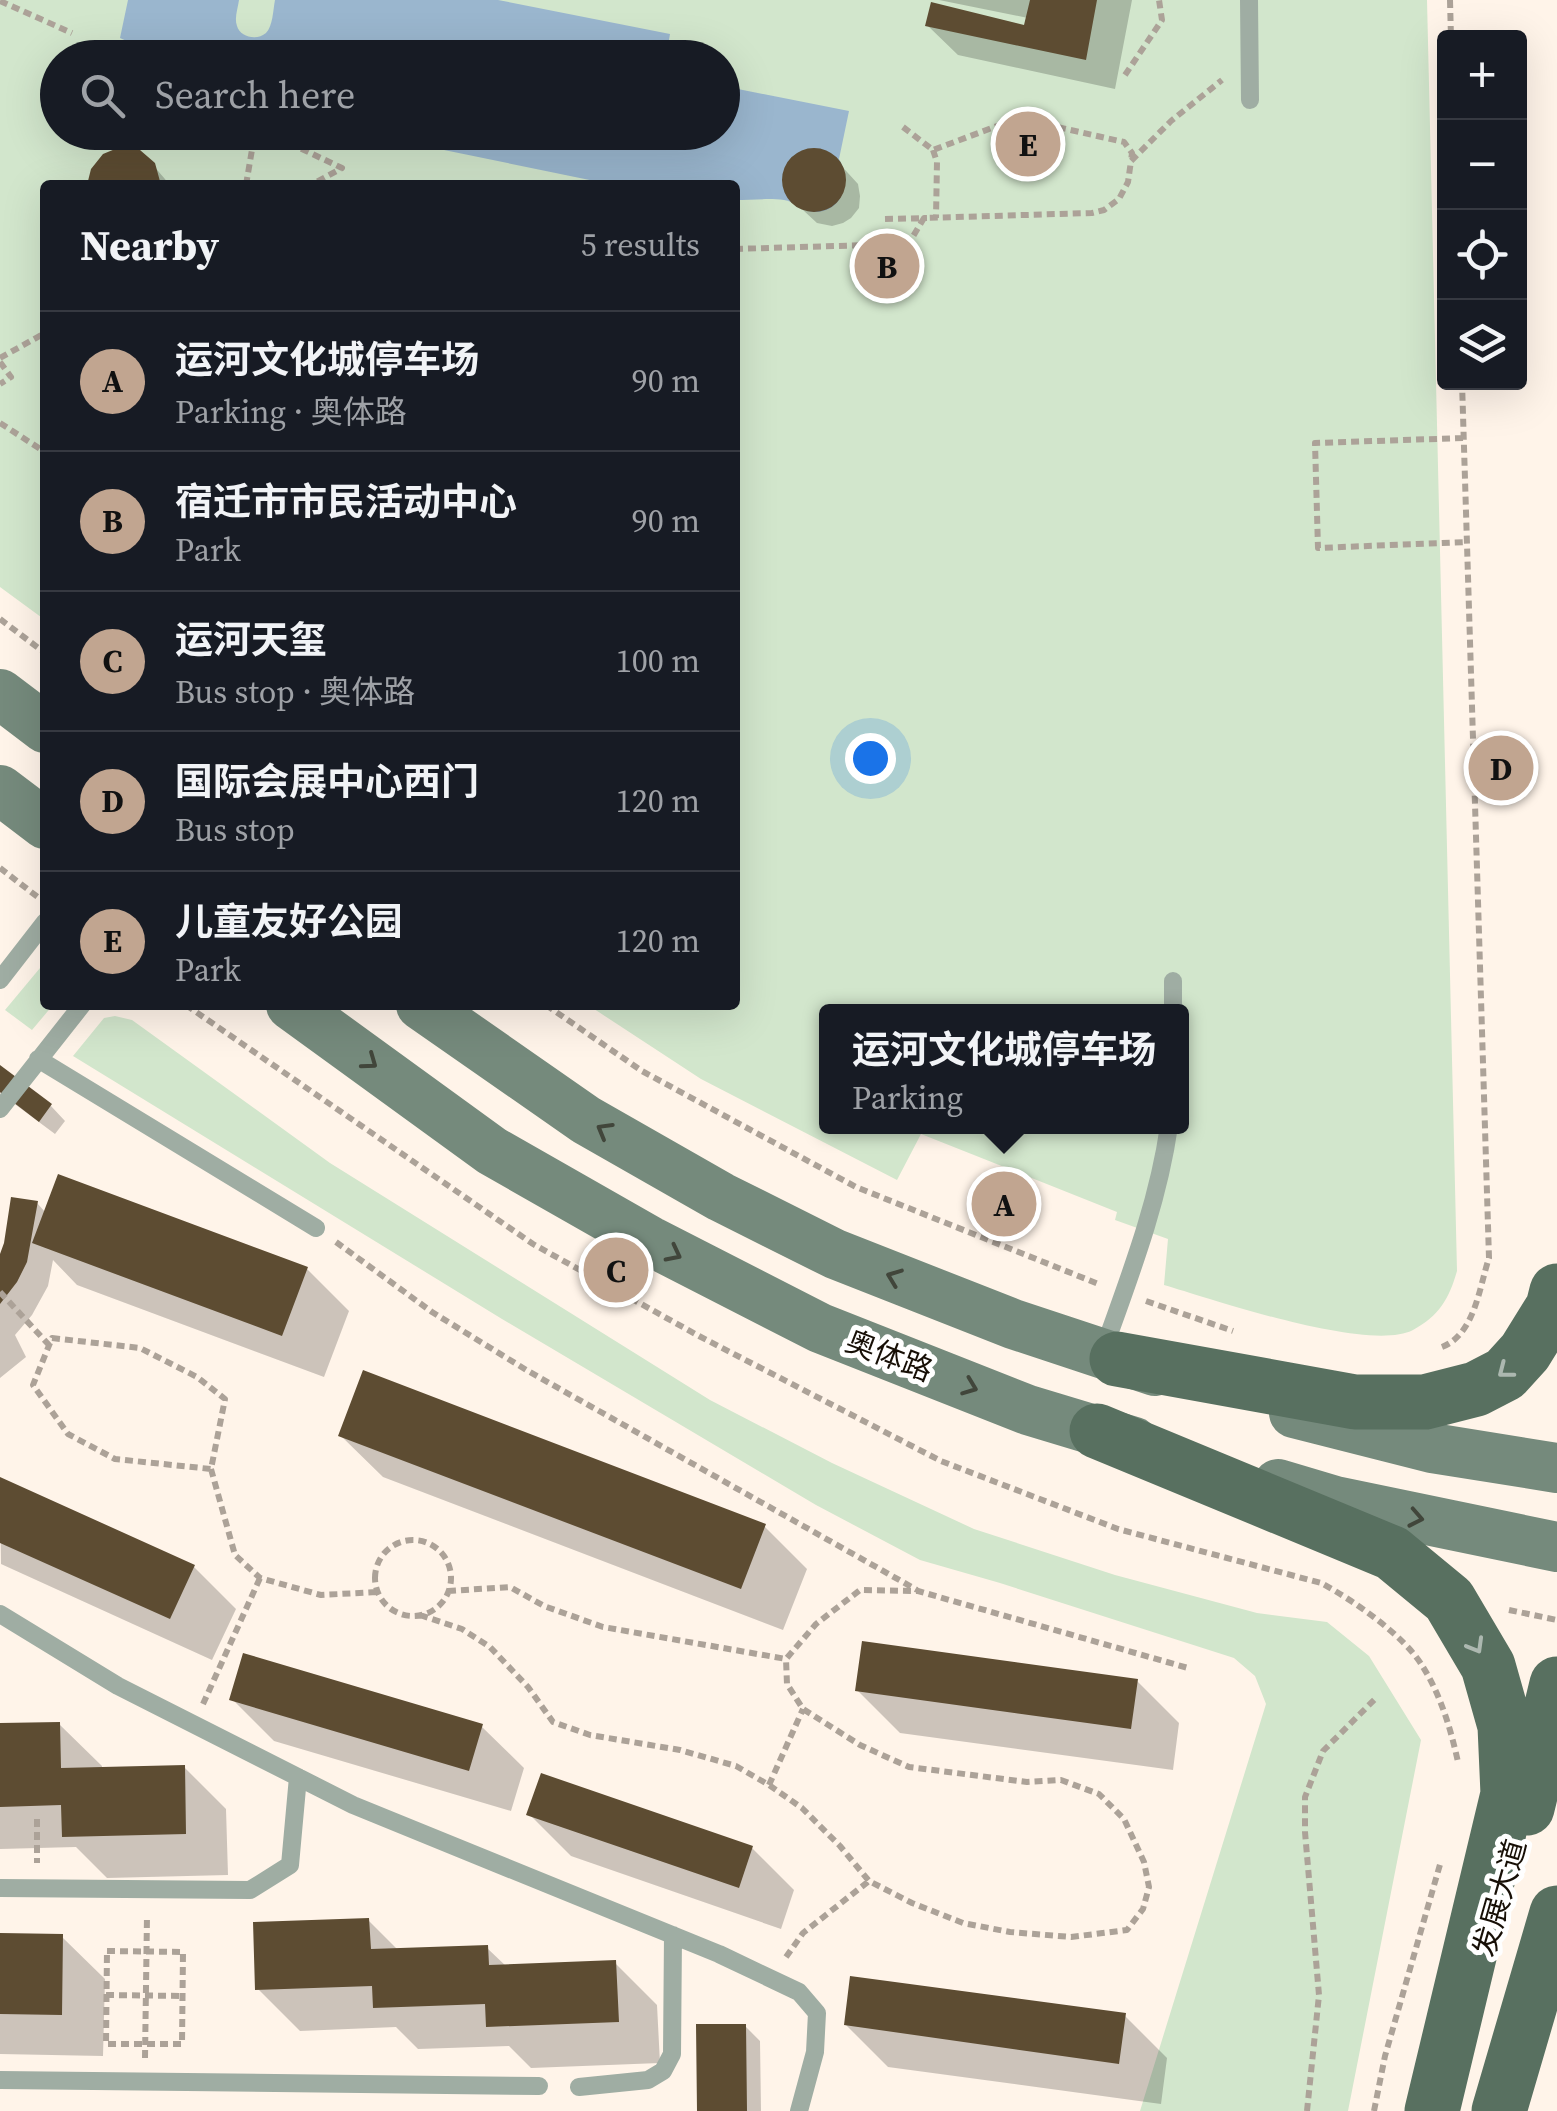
<!DOCTYPE html>
<meta charset="utf-8">
<style>
:root{--surface:#171b24;--page:#242831;--text:#f1f3f6;--muted:#9ea1a6;--line:#363941;--accent:#c1a590}
body{margin:0;font-family:"Source Serif 4","Noto Sans SC",serif;background:var(--page);color:var(--text)}
.controls{position:absolute;right:30px;top:30px;display:grid;overflow:hidden;border-radius:10px;box-shadow:0 10px 40px #0002}
.controls button{width:90px;height:90px;display:grid;place-items:center;padding:0;border:0;border-bottom:2px solid var(--line);background:var(--surface);color:var(--text);font:50px sans-serif}
.you{position:absolute;left:870px;top:758px;width:35px;height:35px;margin:-25px;border:8px solid #fff;border-radius:50%;background:#1a73e8;box-shadow:0 0 0 15px #1a73e833}
.badge{display:grid;place-items:center;width:65px;height:65px;border-radius:50%;background:var(--accent);color:#111;font-size:32px;font-weight:700}
.pin{position:absolute;translate:-50% -50%;border:5px solid #fff;box-shadow:0 2px 10px #0006}
.popup{position:absolute;left:819px;top:1004px;width:370px;height:130px;box-sizing:border-box;display:grid;place-content:center;border-radius:10px;background:var(--surface);filter:drop-shadow(0 2px 8px #0005);font-size:32px;white-space:nowrap;color:var(--muted)}
.popup b{font-size:38px;color:var(--text)}
.popup::after{content:'';position:absolute;left:50%;top:100%;margin-left:-20px;border:20px solid transparent;border-top-color:var(--surface)}
.list{margin:0;padding:0;list-style:none}
h2{display:flex;justify-content:space-between;align-items:center;height:130px;margin:0;padding:0 40px;font-size:42px}
h2 small{font-size:32px;font-weight:400;color:var(--muted)}
.list li{display:grid;grid-template-columns:65px 1fr auto;gap:30px;align-items:center;box-sizing:border-box;height:140px;padding:0 40px;border-top:2px solid var(--line)}
.list b{display:block;font-size:38px;white-space:nowrap}
.list p{margin:0;font-size:32px;white-space:nowrap;color:var(--muted)}
.list em{font-size:32px;font-style:normal;color:var(--muted)}
.icon{flex:none;width:55px;height:55px;fill:none;stroke:currentColor;stroke-width:2;stroke-linecap:round;stroke-linejoin:round}
.map{position:relative;flex:none;width:1557px;height:2111px;overflow:hidden}
.search{position:absolute;background:var(--surface);box-shadow:0 10px 40px #0002;left:40px;top:40px;width:700px;height:110px;display:flex;align-items:center;gap:25px;box-sizing:border-box;padding:0 35px;border-radius:55px;color:var(--muted);font-size:38px}
.panel{position:absolute;background:var(--surface);box-shadow:0 10px 40px #0002;left:40px;top:180px;width:700px;height:830px;border-radius:10px}
.map>svg:first-child{display:block}
.green{fill:#d2e6cc;fill-rule:evenodd}
.water{fill:#9ab6ce}
.shadow{fill:#0003}
.building{fill:#5d4c32}
.lines{fill:none;stroke-linecap:round;stroke-linejoin:round}
.path{stroke:#aca298;stroke-width:6;stroke-dasharray:8 5;stroke-linecap:butt}
.lane{stroke:#9fada3;stroke-width:18}
.secondary{stroke:#758a7c;stroke-width:50}
.primary{stroke:#587060;stroke-width:55}
.oneway{stroke:#41463b}
.oneway2{stroke:#acb8b0}
.labels{text-anchor:middle;stroke-width:10;stroke-linejoin:round;paint-order:stroke}
.street-label{font-size:30px;fill:#170f06;stroke:#fff}
</style>
<div class="map">
<svg width="1557" height="2111" viewBox="0 0 1557 2111">
<rect width="100%" height="100%" fill="#fff4e9"/>
<path class="green" d="M0,0H1427L1457,1271C1449,1299 1439,1316 1413,1330C1369,1353 1215,1300 1164,1285L1168,1239L1115,1220L1117,1212L921,1134L897,1180L701,1079L588,1005H735V185H45V620L0,587ZM58,58H722V132H58ZM826,1012H1182V1126H826Z
M45,962V1005H53L32,1030L5,1010Z
M115,1016L132,1020L330,1163L710,1400L832,1463L974,1529L1115,1575L1257,1613L1327,1622L1369,1656L1421,1740L1348,2111H1140L1266,1704L1255,1676L1234,1658L1000,1583L920,1560L816,1505L502,1319L73,1056L104,1018Z"/>
<path class="water" d="M128,0H239C238,8 234,18 237,26C240,37 257,41 266,33C273,26 273,10 275,0H498L670,34L666,58L162,57L120,38Z
M723,86L849,111L839,159C852,180 843,213 814,212C802,211 794,201 784,200C769,198 751,200 735,200V185H614L361,133L722,132Z"/>
<path class="shadow" d="M939,0H1132L1115,89L958,55L928,26L1026,28L1028,18Z
M810,151L825,152L837,161L858,184L860,196L859,208L851,218L843,223L832,226L817,223L790,198L785,184L786,169L796,157Z
M153,165L170,185H90Z
M0,1068L51,1106L65,1121L55,1134L0,1093Z
M37,1203L46,1213L307,1269L349,1311L324,1377L77,1285L53,1260L48,1286L32,1315L15,1335L26,1357L0,1378V1262Z
M364,1373L765,1527L807,1569L783,1630L383,1477L340,1435Z
M0,1480L194,1567L236,1609L212,1660L1,1564Z
M1137,1681L1179,1723L1173,1770L900,1733L858,1691Z
M232,1699L481,1726L524,1768L511,1811L274,1741Z
M59,1724L102,1766V1769L184,1767L226,1809L228,1875L107,1878L76,1847L0,1849V1726Z
M529,1814L752,1848L794,1890L781,1929L571,1856Z
M368,1920L399,1951L487,1948L507,1967L615,1963L657,2005L660,2063L531,2068L509,2046L418,2049L396,2027L300,2031L258,1989Z
M0,1936L62,1937L105,1979L103,2056L0,2054Z
M1125,2016L1167,2058L1161,2104L888,2067L846,2025Z
M745,2026L760,2041L761,2111H700Z"/>
<path class="building" d="M1030,0H1097L1086,60L925,26L931,2L1024,25Z
M120,147L140,150L155,163L161,185H87L91,169L103,154Z
M782 180a32 32 0 1 1 64 0a32 32 0 1 1-64 0Z
M0,1065L52,1104L39,1122L0,1092Z
M58,1174L308,1267L282,1336L32,1243Z
M11,1197L38,1201L27,1262L17,1282L0,1304V1254L4,1243Z
M363,1370L766,1524L741,1589L338,1436Z
M0,1477L195,1565L170,1619L0,1543Z
M862,1641L1138,1679L1131,1729L855,1691Z
M243,1653L483,1724L469,1771L229,1700Z
M60,1722L61,1768L185,1765L186,1834L62,1837L61,1805L0,1807V1723Z
M541,1773L753,1846L739,1888L526,1815Z
M369,1918L371,1949L488,1945L489,1965L616,1960L619,2022L486,2027L485,2004L373,2008L372,1986L255,1990L253,1922Z
M0,1933L63,1934L62,2015L0,2014Z
M850,1976L1126,2013L1119,2064L844,2025Z
M696,2024H746L747,2111H697Z"/>
<g class="lines">
<path class="path" d="M1450,0L1451,38
M0,1L72,33
M1125,75L1162,20L1159,0
M903,127L933,150L1013,120H1026L1124,142L1132,153L1131,161
M266,132L342,168L311,185
M933,150L937,162L936,218
M246,185L255,132
M885,219L927,218
M735,249L903,244L912,238L924,218L1092,213L1104,210L1119,199L1128,182L1131,161L1171,121L1222,80
M0,358L45,333
M0,362L11,377L0,384
M0,423L45,452
M1463,438L1315,443L1318,548L1466,542
M0,619L45,653
M0,868L39,898
M186,1005L533,1244L699,1336L941,1461L1118,1529L1321,1583C1353,1600 1405,1636 1423,1667C1441,1696 1451,1730 1458,1762
M546,1005L642,1071L856,1187L1101,1285
M336,1242L432,1312L528,1371L917,1590
M0,1292L49,1345
M1146,1301L1233,1331
M52,1338L140,1348L197,1377L225,1399L211,1469L115,1459L68,1434L33,1385Z
M1442,1347C1475,1334 1479,1288 1489,1258L1462,382
M211,1469L235,1555L260,1578L321,1595L377,1592
M375 1578a38 38 0 1 1 76 0a38 38 0 1 1-76 0Z
M448,1591L510,1587L544,1606L603,1627L786,1659
M1509,1610L1557,1620
M420,1615L462,1629L490,1647L528,1687L553,1722L590,1735L680,1750L736,1766L769,1785L802,1808L840,1846L869,1881L912,1903L963,1923L1010,1932L1071,1937L1127,1930L1143,1909L1149,1887L1144,1862L1124,1819L1099,1794L1061,1780L1027,1782L909,1767L860,1745L803,1709L787,1684L786,1659L816,1624L860,1590L918,1591L1188,1668
M203,1704L260,1578
M769,1785L803,1709
M37,1819V1863
M107,1951L183,1952L182,2044H106Z
M786,1957L803,1933L869,1881
M106,1995L182,1996
M145,2058L147,1916
M1307,2111L1319,1995L1305,1832V1797L1323,1751L1375,1699
M1374,2111L1385,2056L1441,1861"/>
<path class="lane" d="M1249,0L1250,100
M0,980L45,922
M1173,1012V981
M38,1059L316,1228
M0,1109L82,1005
M1103,1351C1129,1278 1158,1204 1169,1126
M0,1614L118,1686L353,1805L719,1954L799,1992L817,2013L815,2052L799,2111
M0,1888L250,1890L290,1865L298,1777
M0,2080L539,2086
M579,2087L648,2080L663,2071L672,2054L673,1935"/>
<path class="secondary" d="M0,694L45,728
M0,790L45,824
M291,1005L492,1151L650,1241L820,1328L1028,1410L1134,1442
M421,1005L586,1120L721,1197L835,1254L1013,1324L1155,1371
M1294,1413L1432,1448L1557,1468
M1278,1484L1335,1501L1557,1547"/>
<path class="primary" d="M1117,1359L1355,1402H1425L1476,1389L1505,1374L1525,1352L1553,1307L1557,1291
M1097,1431L1392,1553L1449,1600L1488,1666L1505,1726L1508,1794L1432,2111
M1527,1808L1557,1684
M1499,2111L1557,1913"/>
</g>
<defs><path id="oneway-chevron" d="M-2-3.5L2.5 0L-2 3.5" fill="none" stroke-width="1.6" stroke-linecap="round" stroke-linejoin="round" transform="scale(2.5)"/></defs>
<g class="oneway">
<use href="#oneway-chevron" transform="translate(370 1062) rotate(36)"/>
<use href="#oneway-chevron" transform="translate(604 1130) rotate(-150)"/>
<use href="#oneway-chevron" transform="translate(674 1254) rotate(27)"/>
<use href="#oneway-chevron" transform="translate(894 1277) rotate(-159)"/>
<use href="#oneway-chevron" transform="translate(970 1387) rotate(21)"/>
<use href="#oneway-chevron" transform="translate(1416 1518) rotate(11)"/>
</g>
<g class="oneway2">
<use href="#oneway-chevron" transform="translate(1505 1371) rotate(142)"/>
<use href="#oneway-chevron" transform="translate(1476 1646) rotate(60)"/>
</g>
<g class="labels">
<g class="street-label">
<text transform="translate(889 1356) rotate(21)" y="10">奥体路</text>
<text transform="translate(1500 1898) rotate(-74)" y="10">发展大道</text>
</g>
</g>
</svg>
<div class="controls">
<button>+</button>
<button>−</button>
<button><svg class="icon" aria-label="locate" viewBox="0 0 24 24"><circle cx="12" cy="12" r="6"/><path d="M12 2v4M12 18v4M2 12h4M18 12h4"/></svg></button>
<button><svg class="icon" aria-label="layers" viewBox="0 0 24 24"><path d="M12 4l9 5-9 5-9-5zM3 14l9 5 9-5"/></svg></button>
</div>
<div class="you"></div>
<div class="pin badge" style="left:1004px;top:1204px">A</div>
<div class="popup"><b>运河文化城停车场</b>Parking</div>
<div class="pin badge" style="left:887px;top:266px">B</div>
<div class="pin badge" style="left:616px;top:1270px">C</div>
<div class="pin badge" style="left:1501px;top:768px">D</div>
<div class="pin badge" style="left:1028px;top:144px">E</div>
<div class="search"><svg class="icon" aria-label="search" viewBox="0 0 24 24"><circle cx="10" cy="10" r="6"/><path d="M15 15l6 6"/></svg>Search here</div>
<section class="panel">
<h2>Nearby<small>5 results</small></h2>
<ul class="list">
<li><span class="badge">A</span><div><b>运河文化城停车场</b><p>Parking · 奥体路</p></div><em>90 m</em></li>
<li><span class="badge">B</span><div><b>宿迁市市民活动中心</b><p>Park</p></div><em>90 m</em></li>
<li><span class="badge">C</span><div><b>运河天玺</b><p>Bus stop · 奥体路</p></div><em>100 m</em></li>
<li><span class="badge">D</span><div><b>国际会展中心西门</b><p>Bus stop</p></div><em>120 m</em></li>
<li><span class="badge">E</span><div><b>儿童友好公园</b><p>Park</p></div><em>120 m</em></li>
</ul>
</section>
</div>
